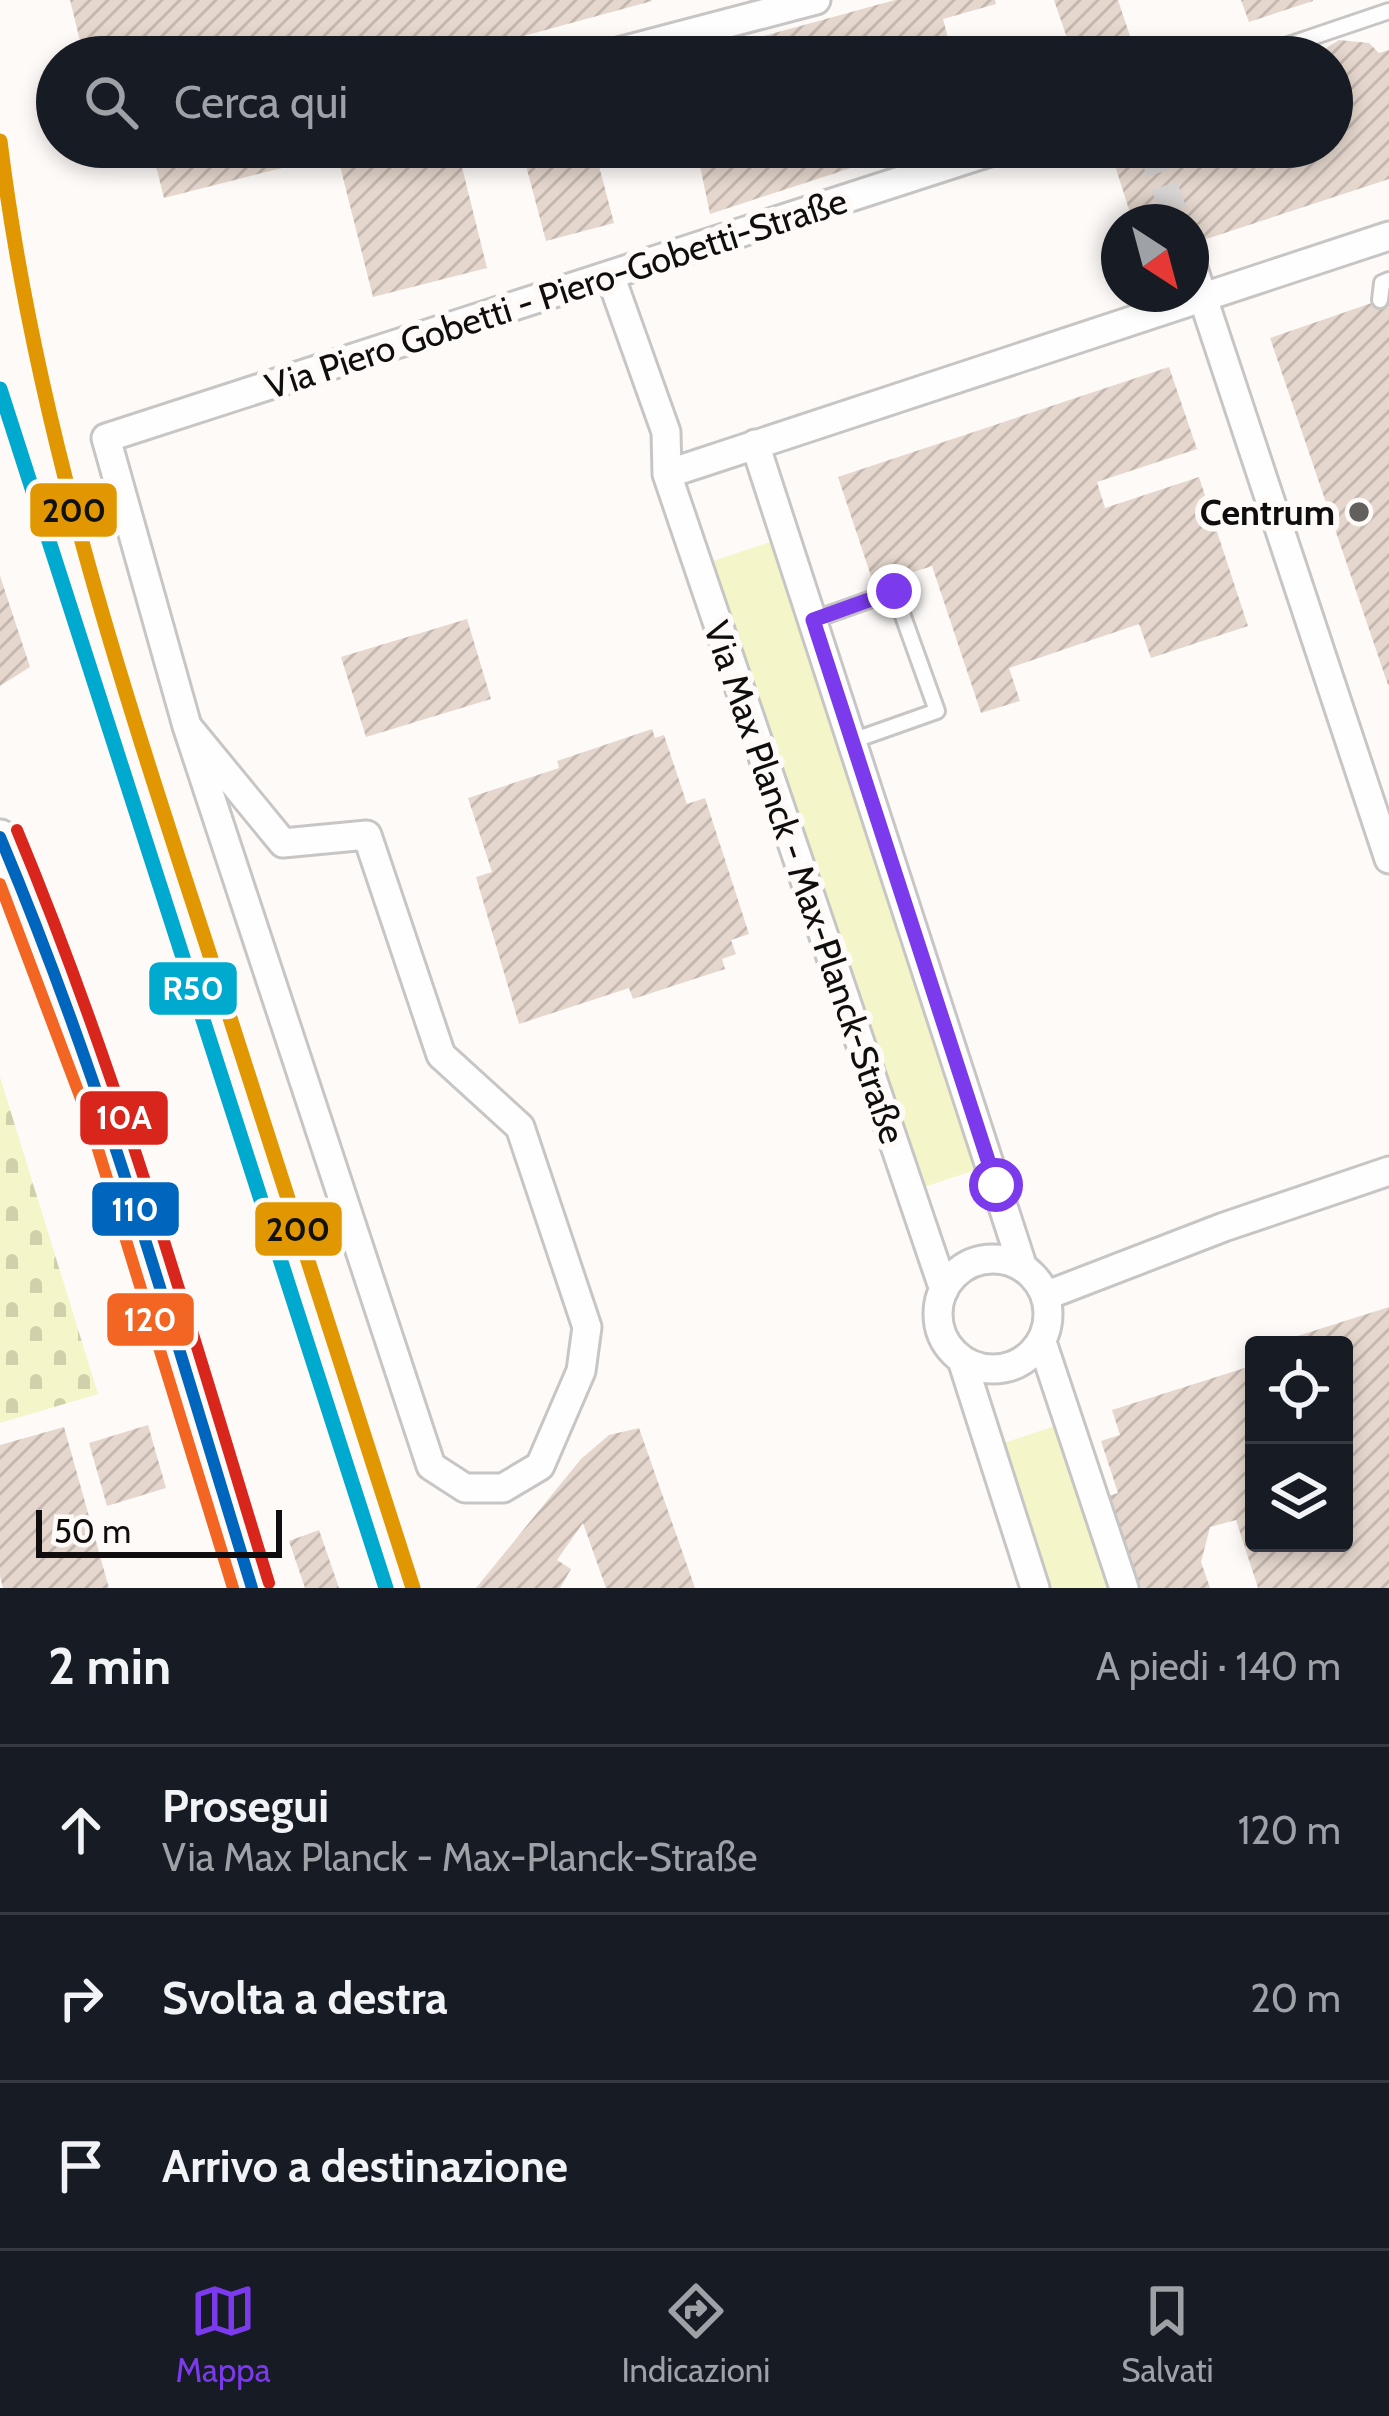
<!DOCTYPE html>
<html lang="it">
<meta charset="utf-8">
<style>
:root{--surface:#171b24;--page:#20242c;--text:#f1f3f6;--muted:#9ea1a6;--line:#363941;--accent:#7c3aed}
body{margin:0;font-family:Cabin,sans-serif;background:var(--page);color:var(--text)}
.controls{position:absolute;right:36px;bottom:36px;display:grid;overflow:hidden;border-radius:12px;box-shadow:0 6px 18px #0003}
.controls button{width:108px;height:108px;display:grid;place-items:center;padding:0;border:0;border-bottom:3px solid var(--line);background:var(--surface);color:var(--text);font:60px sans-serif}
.compass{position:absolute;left:1101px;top:204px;width:108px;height:108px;border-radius:50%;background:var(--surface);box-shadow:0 6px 18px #0003;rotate:144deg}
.scale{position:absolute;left:36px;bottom:30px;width:246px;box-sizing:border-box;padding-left:12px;border:6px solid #0f0d0d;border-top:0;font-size:33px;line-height:42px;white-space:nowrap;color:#0f0d0d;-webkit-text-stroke:9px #fefaf7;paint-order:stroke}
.stop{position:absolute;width:36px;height:36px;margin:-27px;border:9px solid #7c3aed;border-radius:50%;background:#fff}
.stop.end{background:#7c3aed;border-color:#fff;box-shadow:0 3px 12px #0008}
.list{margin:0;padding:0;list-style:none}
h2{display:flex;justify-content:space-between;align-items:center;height:156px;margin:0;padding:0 48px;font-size:51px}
h2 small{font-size:39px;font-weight:400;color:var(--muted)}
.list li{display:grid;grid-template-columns:78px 1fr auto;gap:36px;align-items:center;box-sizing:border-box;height:168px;padding:0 48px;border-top:3px solid var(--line)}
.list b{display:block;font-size:45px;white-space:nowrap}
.list p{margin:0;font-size:39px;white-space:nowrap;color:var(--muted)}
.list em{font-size:39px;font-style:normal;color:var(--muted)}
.icon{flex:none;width:66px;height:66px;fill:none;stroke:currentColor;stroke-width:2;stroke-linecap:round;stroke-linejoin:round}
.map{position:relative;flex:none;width:1389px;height:1588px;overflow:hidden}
.search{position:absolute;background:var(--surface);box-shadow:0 6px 18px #0003;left:36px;right:36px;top:36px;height:132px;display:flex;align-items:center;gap:30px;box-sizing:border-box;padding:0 42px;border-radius:66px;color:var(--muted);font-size:45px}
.sheet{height:660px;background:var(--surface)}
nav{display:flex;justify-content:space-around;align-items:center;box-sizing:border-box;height:168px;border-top:3px solid var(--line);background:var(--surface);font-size:33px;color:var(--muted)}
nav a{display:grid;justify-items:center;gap:6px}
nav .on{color:var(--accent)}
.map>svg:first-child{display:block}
.green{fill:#f4f5c8}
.cemetery{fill:url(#cemetery-stones)}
.building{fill:url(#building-hatch)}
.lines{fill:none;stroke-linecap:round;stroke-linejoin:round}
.minor-tunnel{stroke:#d9d6d5;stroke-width:27;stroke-dasharray:27 14;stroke-linecap:butt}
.service-casing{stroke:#c8c6c5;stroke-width:20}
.minor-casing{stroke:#c8c6c5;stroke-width:33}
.tertiary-casing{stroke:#c8c6c5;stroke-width:39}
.service{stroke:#fffefe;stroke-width:14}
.minor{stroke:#fffefe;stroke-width:27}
.tertiary{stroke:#fffefe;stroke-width:33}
.bus-1-casing{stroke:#fefaf7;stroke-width:21}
.bus-2-casing{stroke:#fefaf7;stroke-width:21}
.bus-3-casing{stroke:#fefaf7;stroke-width:21}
.bus-1{stroke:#0065bd;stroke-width:12}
.bus-2{stroke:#f26522;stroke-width:12}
.bus-3{stroke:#d9261c;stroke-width:12}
.rail-1-casing{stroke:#fefaf7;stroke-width:24}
.rail-2-casing{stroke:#fefaf7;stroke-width:24}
.rail-1{stroke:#e09701;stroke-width:15}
.rail-2{stroke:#00a9ce;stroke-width:15}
.route{stroke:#7c3aed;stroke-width:15}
.poi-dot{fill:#62605f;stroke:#fefaf7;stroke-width:4.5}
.labels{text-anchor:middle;stroke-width:12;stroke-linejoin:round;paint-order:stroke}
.street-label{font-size:36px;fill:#0f0d0d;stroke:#fefaf7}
.poi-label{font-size:36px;font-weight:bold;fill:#0f0d0d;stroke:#fefaf7;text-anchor:end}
.line-badge{stroke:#fefaf7;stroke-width:4.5}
.badge-label{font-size:33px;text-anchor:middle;font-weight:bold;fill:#fff}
.pale-badge-label{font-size:33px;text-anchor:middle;font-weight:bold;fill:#111}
</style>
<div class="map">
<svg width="1389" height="1588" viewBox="0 0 1389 1588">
<defs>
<pattern id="cemetery-stones" width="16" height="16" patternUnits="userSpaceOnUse" patternTransform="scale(3)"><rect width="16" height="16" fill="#f4f5c8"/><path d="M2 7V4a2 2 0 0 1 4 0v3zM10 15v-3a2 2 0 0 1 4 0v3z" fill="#d0d1ab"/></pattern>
<pattern id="building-hatch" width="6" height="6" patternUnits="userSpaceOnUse" patternTransform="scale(3)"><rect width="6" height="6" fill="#e5d7cd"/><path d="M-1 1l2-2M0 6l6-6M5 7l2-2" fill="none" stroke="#c3b7af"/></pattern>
</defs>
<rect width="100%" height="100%" fill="#fdfaf8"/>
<path class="green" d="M776,540L981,1168L918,1189L713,561Z
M1064,1423L1117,1588H1048L1001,1444Z"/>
<path class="cemetery" d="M0,1077L98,1394L0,1423Z"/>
<path class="building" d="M70,0H652V1L446,57H84Z
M895,0H995L996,4L943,19L953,57H688Z
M1054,0H1118L1137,57H1042L1040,51L1068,41Z
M1241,0H1313V1L1249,22Z
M1339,40L1369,43L1379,53L1389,50V179L1191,244V222H1133L1109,147H1332V57H1312Z
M107,147H457L487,268L373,297L337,154L164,198L152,150L110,161Z
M521,147H594L614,223L546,241Z
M696,147H911L912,148L710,214Z
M1389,297V685H1388L1270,338Z
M1169,367L1197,449L1097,482L1105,508L1199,477L1248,626L1151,658L1139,624L1009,668L1020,701L981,713L932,566L874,585L838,477Z
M0,576L30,667L0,686Z
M467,619L491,699L366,737L341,657Z
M652,729L655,738L664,735L687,804L705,798L749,934L731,940L736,954L722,959L725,969L633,999L629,988L519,1024L476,877L492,872L468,798L559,768L557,761Z
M1389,1307V1588H1258L1236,1520L1210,1527L1201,1562L1210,1588H1130L1102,1498L1118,1493L1101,1441L1120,1435L1112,1410L1254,1365V1543H1344V1345H1290L1288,1339Z
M148,1425L166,1488L107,1506L89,1443Z
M64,1427L109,1588H3L0,1576V1445Z
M639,1428L695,1588H606L583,1523L557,1560L571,1569L560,1588H476L581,1459L609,1435Z
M319,1530L339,1588H305L289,1541Z"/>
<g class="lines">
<path class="minor-tunnel" d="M1151,147L1177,222"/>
<g class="service-casing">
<path id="service" d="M1253,57L1389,11
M1380,300L1382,283L1389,280
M813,620L894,591L937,711L852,741"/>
</g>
<g class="minor-casing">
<path id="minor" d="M599,57L816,0
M1191,262L1389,859
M610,275L666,432L667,474L944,1290
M755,444L1023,1268
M667,474L1389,236
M187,726L283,843L367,835L441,1055L520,1127L587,1327L581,1371L540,1466L503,1488H465L431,1466L187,726L106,438L1005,147
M938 1314a55 55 0 1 1 110 0a55 55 0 1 1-110 0Z
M1045,1296L1224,1227L1389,1171
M1042,1342L1124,1588
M962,1360L1035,1588"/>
</g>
<g class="tertiary-casing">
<path id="tertiary" d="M0,837C106,1076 174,1339 252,1588"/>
</g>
<use href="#service" class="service"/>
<use href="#minor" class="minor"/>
<use href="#tertiary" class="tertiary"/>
<g class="bus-1-casing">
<path id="bus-1" d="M0,837C103,1081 174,1335 252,1588"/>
</g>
<g class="bus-2-casing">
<path id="bus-2" d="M0,884L89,1120L233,1588"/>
</g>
<g class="bus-3-casing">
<path id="bus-3" d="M17,830C119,1075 191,1329 269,1583"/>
</g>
<use href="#bus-1" class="bus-1"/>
<use href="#bus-2" class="bus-2"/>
<use href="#bus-3" class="bus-3"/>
<g class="rail-1-casing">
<path id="rail-1" d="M0,141C34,417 119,677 205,940C275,1156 344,1372 413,1588"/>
</g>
<g class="rail-2-casing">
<path id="rail-2" d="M0,389L386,1588"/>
</g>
<use href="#rail-1" class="rail-1"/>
<use href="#rail-2" class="rail-2"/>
</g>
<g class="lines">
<path class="route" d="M894,591L813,620L996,1185"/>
</g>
<circle class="poi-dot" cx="1359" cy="512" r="12"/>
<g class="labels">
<g class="street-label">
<text transform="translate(556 293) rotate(-18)" y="13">Via Piero Gobetti - Piero-Gobetti-Straße</text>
<text transform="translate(805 882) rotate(71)" y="13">Via Max Planck - Max-Planck-Straße</text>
</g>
<g class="poi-label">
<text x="1335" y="525">Centrum</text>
</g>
</g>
<g class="line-badge">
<rect x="28" y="481" width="91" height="58" rx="12" fill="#e09701"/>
<rect x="147" y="960" width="92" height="57" rx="12" fill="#00a9ce"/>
<rect x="78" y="1089" width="92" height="58" rx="12" fill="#d9261c"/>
<rect x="90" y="1180" width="91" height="58" rx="12" fill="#0065bd"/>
<rect x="253" y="1200" width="91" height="58" rx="12" fill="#e09701"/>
<rect x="105" y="1291" width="91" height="57" rx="12" fill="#f26522"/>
</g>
<g class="badge-label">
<text x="193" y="1000">R50</text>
<text x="124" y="1129">10A</text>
<text x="135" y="1221">110</text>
<text x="150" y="1331">120</text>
</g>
<g class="pale-badge-label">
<text x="74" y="522">200</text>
<text x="298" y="1241">200</text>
</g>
</svg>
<div class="controls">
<button><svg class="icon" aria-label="locate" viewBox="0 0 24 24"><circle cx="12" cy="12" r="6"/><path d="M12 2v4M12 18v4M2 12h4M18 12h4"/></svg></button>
<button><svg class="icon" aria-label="layers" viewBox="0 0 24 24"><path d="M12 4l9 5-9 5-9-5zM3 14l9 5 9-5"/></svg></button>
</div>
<svg class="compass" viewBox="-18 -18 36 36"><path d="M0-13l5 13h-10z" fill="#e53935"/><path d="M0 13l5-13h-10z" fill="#9ea1a6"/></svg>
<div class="scale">50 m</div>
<div class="stop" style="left:996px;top:1185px"></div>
<div class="stop end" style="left:894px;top:591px"></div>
<div class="search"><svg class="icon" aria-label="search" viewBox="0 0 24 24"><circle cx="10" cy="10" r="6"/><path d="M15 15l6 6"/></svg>Cerca qui</div>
</div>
<section class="sheet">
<h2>2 min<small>A piedi · 140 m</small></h2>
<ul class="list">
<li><svg class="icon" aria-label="ahead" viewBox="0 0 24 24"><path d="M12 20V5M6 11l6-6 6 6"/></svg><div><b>Prosegui</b><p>Via Max Planck - Max-Planck-Straße</p></div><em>120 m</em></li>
<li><svg class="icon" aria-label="right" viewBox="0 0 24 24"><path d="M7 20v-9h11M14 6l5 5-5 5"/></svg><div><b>Svolta a destra</b></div><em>20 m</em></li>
<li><svg class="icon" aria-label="arrive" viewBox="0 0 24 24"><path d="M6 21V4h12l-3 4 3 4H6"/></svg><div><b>Arrivo a destinazione</b></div></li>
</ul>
</section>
<nav>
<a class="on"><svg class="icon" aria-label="map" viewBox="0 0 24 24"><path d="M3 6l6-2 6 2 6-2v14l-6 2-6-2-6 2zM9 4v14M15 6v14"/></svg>Mappa</a>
<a><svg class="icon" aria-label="directions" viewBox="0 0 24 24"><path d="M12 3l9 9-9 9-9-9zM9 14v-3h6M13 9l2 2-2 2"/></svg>Indicazioni</a>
<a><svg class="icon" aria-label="saved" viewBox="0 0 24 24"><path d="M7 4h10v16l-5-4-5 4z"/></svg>Salvati</a>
</nav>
